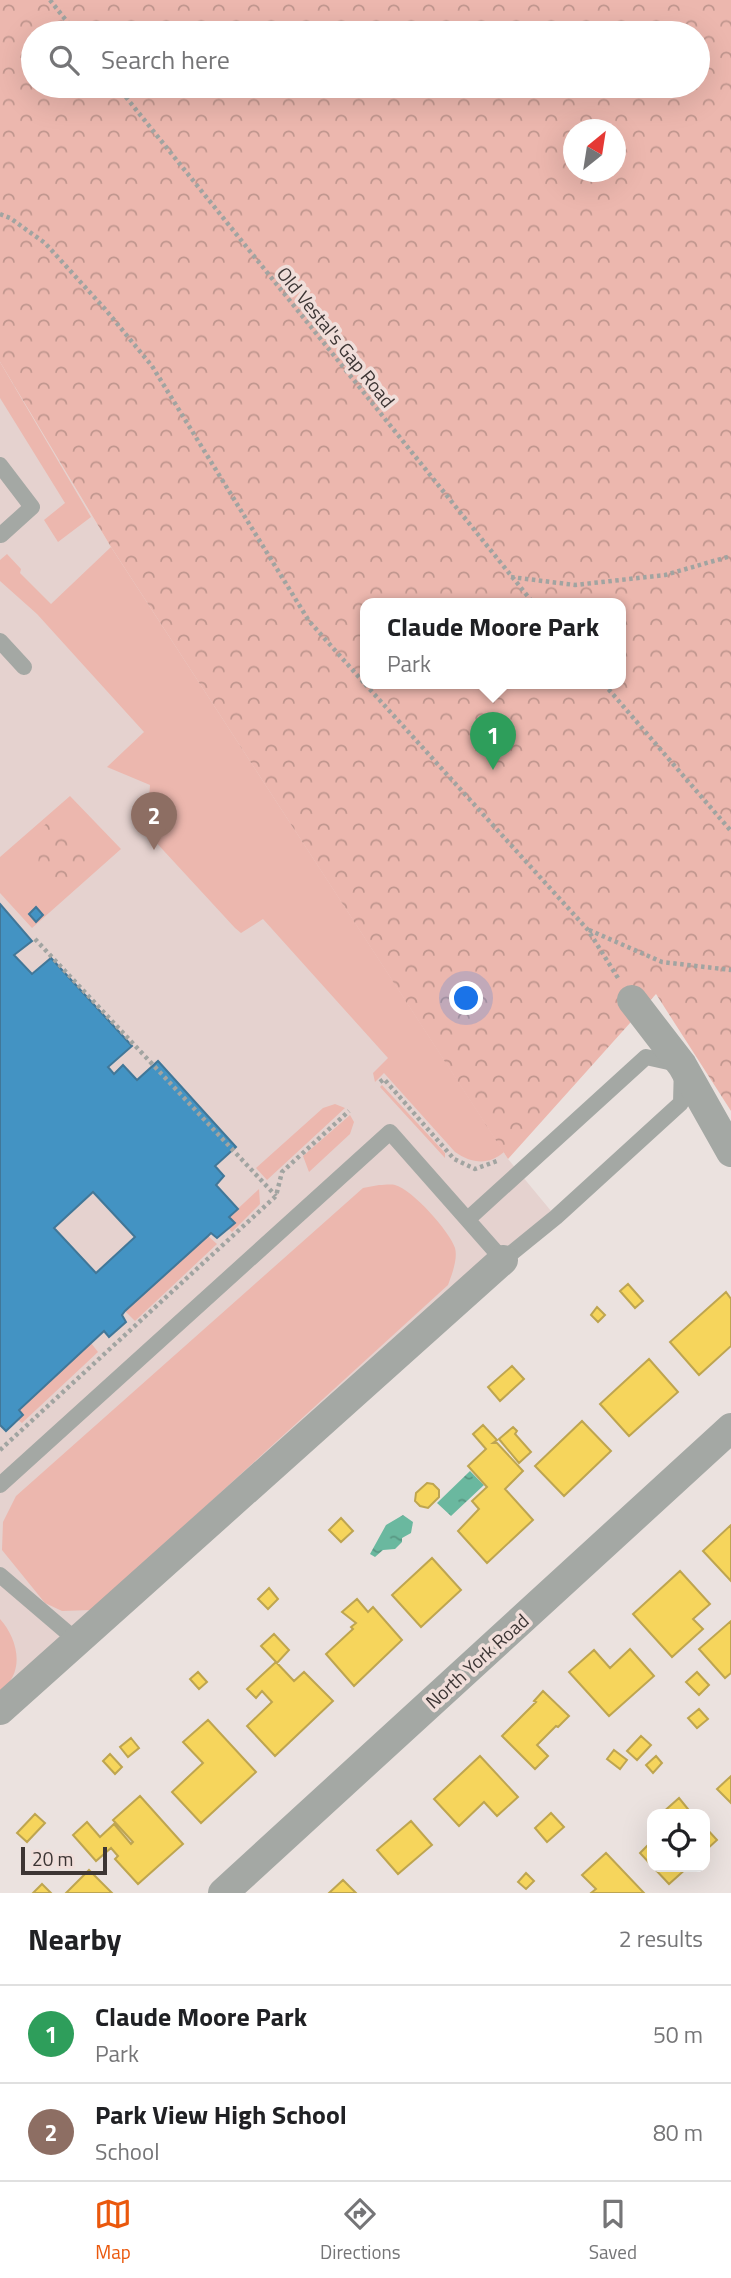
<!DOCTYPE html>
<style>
:root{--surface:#fff;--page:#f6f6f6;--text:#202124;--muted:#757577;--line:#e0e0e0;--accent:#ea580c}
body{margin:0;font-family:"Titillium Web",sans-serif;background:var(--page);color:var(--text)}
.controls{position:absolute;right:21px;bottom:21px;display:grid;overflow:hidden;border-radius:14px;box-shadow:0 7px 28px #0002}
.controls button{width:63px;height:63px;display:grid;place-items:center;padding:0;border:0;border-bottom:2px solid var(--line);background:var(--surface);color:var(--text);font:35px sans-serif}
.compass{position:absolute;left:563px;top:119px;width:63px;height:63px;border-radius:50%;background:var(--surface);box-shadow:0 7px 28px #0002;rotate:30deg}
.scale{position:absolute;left:21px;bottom:18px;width:86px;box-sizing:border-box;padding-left:7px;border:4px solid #3c3534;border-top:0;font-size:19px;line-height:24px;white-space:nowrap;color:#3c3534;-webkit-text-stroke:5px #f0deda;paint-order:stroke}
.you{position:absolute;left:467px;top:999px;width:24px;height:24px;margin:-18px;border:5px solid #fff;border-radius:50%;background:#1a73e8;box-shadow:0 0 0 10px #1a73e833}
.badge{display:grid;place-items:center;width:46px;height:46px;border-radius:50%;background:var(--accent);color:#fff;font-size:23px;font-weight:700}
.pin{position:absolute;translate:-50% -58px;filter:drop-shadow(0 2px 4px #0008)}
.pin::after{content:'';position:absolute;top:37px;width:24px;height:21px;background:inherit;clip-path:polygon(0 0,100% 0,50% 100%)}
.popup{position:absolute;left:360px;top:598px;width:266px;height:91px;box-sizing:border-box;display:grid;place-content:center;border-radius:14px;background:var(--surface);filter:drop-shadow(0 2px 5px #0005);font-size:23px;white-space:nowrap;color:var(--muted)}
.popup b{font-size:26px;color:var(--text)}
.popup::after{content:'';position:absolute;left:50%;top:100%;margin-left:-14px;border:14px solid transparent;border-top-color:var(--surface)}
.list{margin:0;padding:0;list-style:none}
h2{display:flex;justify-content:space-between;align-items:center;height:91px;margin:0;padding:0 28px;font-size:30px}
h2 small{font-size:23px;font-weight:400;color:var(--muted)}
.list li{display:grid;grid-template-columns:46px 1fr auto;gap:21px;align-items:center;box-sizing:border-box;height:98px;padding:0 28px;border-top:2px solid var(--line)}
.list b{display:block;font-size:26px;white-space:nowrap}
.list p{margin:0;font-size:23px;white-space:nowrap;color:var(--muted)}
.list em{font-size:23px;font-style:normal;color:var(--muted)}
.icon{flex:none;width:38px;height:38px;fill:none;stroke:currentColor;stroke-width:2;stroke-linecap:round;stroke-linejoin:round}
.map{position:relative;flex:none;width:731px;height:1893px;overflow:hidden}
.search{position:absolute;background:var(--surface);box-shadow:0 7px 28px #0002;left:21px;right:21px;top:21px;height:77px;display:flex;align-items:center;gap:18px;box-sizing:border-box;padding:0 24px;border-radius:38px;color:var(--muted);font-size:26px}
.sheet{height:287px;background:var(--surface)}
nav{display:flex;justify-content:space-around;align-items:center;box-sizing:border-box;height:98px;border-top:2px solid var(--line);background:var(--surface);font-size:19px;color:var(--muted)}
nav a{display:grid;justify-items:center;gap:4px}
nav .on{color:var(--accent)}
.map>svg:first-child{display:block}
.built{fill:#e5d2cf}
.grass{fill:#ecb7ae}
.park{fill:url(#park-crowns);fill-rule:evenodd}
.water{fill:url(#water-ripples)}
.homes{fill:#f6d55c;stroke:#bea550;stroke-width:2}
.schools{fill:#4393c3;stroke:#417798;stroke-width:2;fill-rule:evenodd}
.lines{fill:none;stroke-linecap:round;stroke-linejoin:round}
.path{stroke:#a1a4a1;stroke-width:4.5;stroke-dasharray:3.5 3.5;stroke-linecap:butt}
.lane{stroke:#a4a8a4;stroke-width:16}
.street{stroke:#a4a8a4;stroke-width:30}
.labels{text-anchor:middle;stroke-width:7;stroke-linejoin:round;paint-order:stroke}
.street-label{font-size:19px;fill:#3c3534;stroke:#f0deda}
</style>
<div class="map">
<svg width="731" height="1893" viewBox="0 0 731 1893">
<defs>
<pattern id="park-crowns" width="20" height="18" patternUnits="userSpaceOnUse" patternTransform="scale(1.75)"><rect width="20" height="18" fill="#ecb7ae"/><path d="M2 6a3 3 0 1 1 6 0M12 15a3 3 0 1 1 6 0" fill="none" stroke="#c0968e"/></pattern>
<pattern id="water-ripples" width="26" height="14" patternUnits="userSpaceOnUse" patternTransform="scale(1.75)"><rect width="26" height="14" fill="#6ab89f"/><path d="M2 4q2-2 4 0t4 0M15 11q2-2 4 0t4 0" fill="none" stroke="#589682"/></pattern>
</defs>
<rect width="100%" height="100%" fill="#ebe2df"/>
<path class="built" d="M0,362L111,547L508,1159L556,1217L0,1710Z"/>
<path class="grass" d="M0,362L91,517L58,542L44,520L65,503L0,398Z
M111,547L504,1152C488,1166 471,1163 455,1152L384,1073L375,1082L373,1073L388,1058L263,919L241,933L235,928L152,838L155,833L147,826L150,785L107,767L144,732L37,614L0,581V560L7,554L21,569L20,573L51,604Z
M70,796L121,849L32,928L0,893V857Z
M382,1085L445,1153V1158L380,1087Z
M335,1104L345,1108L267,1180L256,1168L323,1108Z
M350,1115L354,1122L350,1134L309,1172L303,1156Z
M379,1185C384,1185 391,1184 395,1185C412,1189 450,1232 455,1248C458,1259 452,1274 448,1285L92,1610L62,1611L45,1603L2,1550L3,1522L16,1496L363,1188Z
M259,1189L260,1204L232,1232L229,1229L235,1223L229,1217Z
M208,1236L217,1244L135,1321L125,1311Z
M91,1343L98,1352L22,1423L18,1420L19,1410Z
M0,1619C18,1639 26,1673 0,1691Z"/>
<path class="park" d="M0,0H731V1111L656,994L508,1159L111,547L0,362ZM33,33H698V86H33ZM574,130H616V172H574ZM365,604H621V684H365Z
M56,816L93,856L58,887L38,866L41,828Z"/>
<path class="water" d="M470,1471L484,1485L451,1516L437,1503Z
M403,1515L413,1522L411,1533L402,1538V1542L395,1549L383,1550L375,1557L370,1554L386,1525Z"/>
<path class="homes" d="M628,1284L643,1301L635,1308L620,1291Z
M726,1292L731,1299V1346L699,1375L670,1342Z
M597,1307L605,1315L598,1322L591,1315Z
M649,1359L678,1392L629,1436L600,1404Z
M512,1366L524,1379L500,1401L488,1387Z
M582,1421L611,1451L564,1496L535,1466Z
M483,1425L497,1440L493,1443H497L523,1471L505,1489L533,1520L487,1563L458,1531L479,1509L472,1501L487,1487L468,1466L486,1449L473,1434Z
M513,1427L517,1431L515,1434L531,1452L519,1463L499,1439Z
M427,1483L433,1484L439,1490V1497L428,1508L420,1506L415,1501L416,1493Z
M341,1518L353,1531L341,1542L329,1530Z
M731,1525V1581L703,1551Z
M432,1558L461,1590L421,1627L392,1595Z
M680,1571L710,1604L693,1619L703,1629L672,1657L633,1614Z
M269,1588L278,1599L268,1609L258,1599Z
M357,1599L368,1612L373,1607L402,1640L354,1686L326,1654L353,1629L351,1627L356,1623L342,1612Z
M731,1621V1673L725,1678L699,1649Z
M274,1634L289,1650L277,1663L261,1646Z
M630,1649L654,1676L609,1716L569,1672L594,1650L610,1668Z
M276,1662L294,1681L304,1672L333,1701L275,1756L247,1726L272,1702L262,1691L256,1698L247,1689Z
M198,1672L207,1682L199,1689L190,1679Z
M697,1672L709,1685L699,1695L686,1682Z
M543,1691L569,1716L558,1727L556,1726L537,1745L548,1756L535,1769L502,1736L536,1702L534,1701Z
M699,1709L708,1719L697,1728L688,1718Z
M208,1720L256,1772L201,1823L172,1792L203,1763L183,1742Z
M641,1736L651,1745L637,1760L627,1751Z
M131,1738L139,1748L128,1757L120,1747Z
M614,1750L627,1760L620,1769L607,1759Z
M110,1754L122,1767L115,1774L103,1761Z
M480,1756L518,1797L497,1816L484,1802L459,1826L434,1799Z
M656,1756L662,1763L653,1773L646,1765Z
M731,1776V1803L717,1789Z
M140,1796L183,1844L138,1884L115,1859L118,1856L111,1848L96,1861L73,1835L87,1822L100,1837L114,1824L131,1844L133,1842L113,1820Z
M679,1798L692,1814H661Z
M551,1813L564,1827L547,1842L535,1828Z
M35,1814L45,1823L27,1842L17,1833Z
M411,1821L432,1845L398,1874L377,1850Z
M705,1827L717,1840L705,1851Z
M652,1841V1866L640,1853Z
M606,1853L644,1893H591L596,1889L582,1875Z
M653,1867H688L669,1884Z
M89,1870L112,1893H66Z
M526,1873L534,1881L526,1889L518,1882Z
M343,1880L356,1893H329Z
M42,1884L51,1893H33Z"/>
<path class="schools" d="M0,904L32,941L14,955L32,974L51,958L132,1046L108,1067L114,1074L123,1065L137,1080L158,1061L236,1147L215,1166L224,1176L216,1185L238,1209L229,1217L235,1223L217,1238L211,1233L208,1236L125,1311L122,1315L126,1322L109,1337L104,1331L19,1410L23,1415L6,1431L0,1425ZM93,1192L135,1237L96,1273L54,1228Z
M36,907L43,915L36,922L29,914Z"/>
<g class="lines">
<path class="path" d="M50,0L76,33
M117,86L534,604
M0,214L10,218L45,243L105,309L152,366L309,621L365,684
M511,577L575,585L665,575L731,556
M365,684L588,930L618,978
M604,684L731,831
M589,930L662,962L731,970
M35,939L276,1196
M380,1082L384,1079L454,1159L475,1169L497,1161
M0,1450L276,1196L282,1172L349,1111"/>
<path class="lane" d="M0,465L32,507L1,535L0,533
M0,641L24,667
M0,1485L390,1132L503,1260L556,1217L681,1103L682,1065L646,1057L468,1219
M0,1575L76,1640"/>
<path class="street" d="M632,1000L682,1065L731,1152
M0,1710L503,1260
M223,1893L731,1428"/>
</g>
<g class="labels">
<g class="street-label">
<text transform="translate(336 337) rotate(51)" y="7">Old Vestal's Gap Road</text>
<text transform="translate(477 1661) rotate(-42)" y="7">North York Road</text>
</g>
</g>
</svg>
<div class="controls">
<button><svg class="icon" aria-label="locate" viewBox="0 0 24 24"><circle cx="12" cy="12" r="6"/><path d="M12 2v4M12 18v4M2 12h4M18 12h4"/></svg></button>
</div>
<svg class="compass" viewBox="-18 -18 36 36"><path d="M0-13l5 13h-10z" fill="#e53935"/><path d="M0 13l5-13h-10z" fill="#757577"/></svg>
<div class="scale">20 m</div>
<div class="you"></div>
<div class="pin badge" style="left:493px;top:770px;background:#2e9e5b">1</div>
<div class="popup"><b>Claude Moore Park</b>Park</div>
<div class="pin badge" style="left:154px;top:850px;background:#8d6e63">2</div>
<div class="search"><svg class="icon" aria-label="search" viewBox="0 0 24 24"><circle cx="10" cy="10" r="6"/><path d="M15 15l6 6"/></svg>Search here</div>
</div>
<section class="sheet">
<h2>Nearby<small>2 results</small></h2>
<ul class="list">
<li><span class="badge" style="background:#2e9e5b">1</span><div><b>Claude Moore Park</b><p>Park</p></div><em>50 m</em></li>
<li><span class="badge" style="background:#8d6e63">2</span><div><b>Park View High School</b><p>School</p></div><em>80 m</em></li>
</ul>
</section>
<nav>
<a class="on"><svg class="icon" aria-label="map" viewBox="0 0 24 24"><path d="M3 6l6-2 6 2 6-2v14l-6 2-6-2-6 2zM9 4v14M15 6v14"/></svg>Map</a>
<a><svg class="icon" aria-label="directions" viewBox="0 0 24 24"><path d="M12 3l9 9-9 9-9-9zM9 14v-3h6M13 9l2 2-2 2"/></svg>Directions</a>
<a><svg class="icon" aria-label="saved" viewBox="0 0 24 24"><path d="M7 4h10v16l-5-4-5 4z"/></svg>Saved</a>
</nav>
